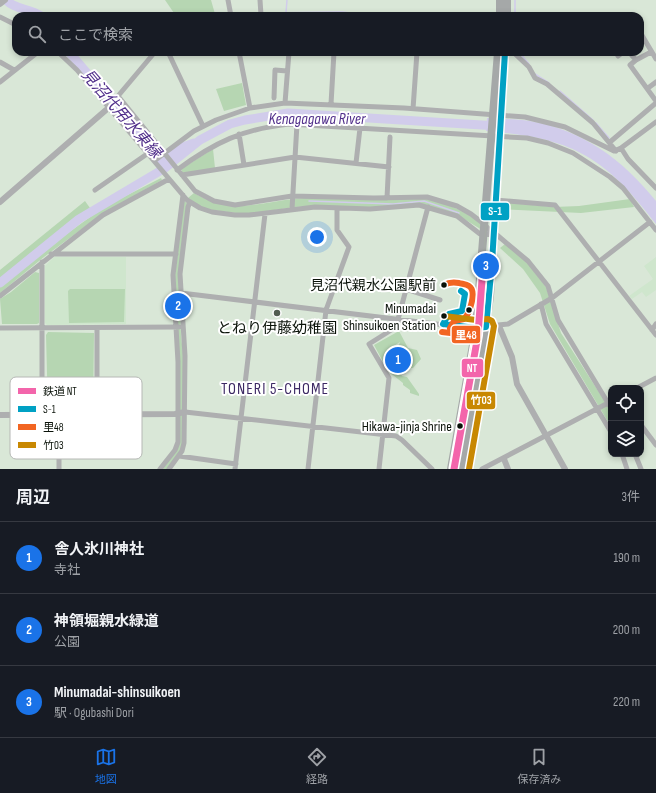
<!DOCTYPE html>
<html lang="ja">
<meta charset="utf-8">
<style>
:root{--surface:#171b24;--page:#20242c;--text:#f1f3f6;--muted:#9ea1a6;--line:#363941;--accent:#1a73e8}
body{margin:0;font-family:"Sofia Sans Condensed","Noto Sans JP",sans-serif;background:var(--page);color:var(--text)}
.controls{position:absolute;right:12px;bottom:12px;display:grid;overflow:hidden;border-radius:8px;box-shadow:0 2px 6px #0003}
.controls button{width:36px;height:36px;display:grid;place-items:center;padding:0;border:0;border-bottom:1px solid var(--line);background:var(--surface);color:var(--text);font:20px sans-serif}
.you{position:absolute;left:317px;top:237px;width:14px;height:14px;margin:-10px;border:3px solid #fff;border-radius:50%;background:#1a73e8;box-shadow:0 0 0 6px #1a73e833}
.badge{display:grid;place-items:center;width:26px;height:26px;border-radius:50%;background:var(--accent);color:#fff;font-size:13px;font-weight:700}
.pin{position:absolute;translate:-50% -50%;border:2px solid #fff;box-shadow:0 1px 4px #0006}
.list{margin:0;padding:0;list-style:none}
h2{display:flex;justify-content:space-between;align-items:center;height:52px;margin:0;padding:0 16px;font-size:17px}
h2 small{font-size:13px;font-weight:400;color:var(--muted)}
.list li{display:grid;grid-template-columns:26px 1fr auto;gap:12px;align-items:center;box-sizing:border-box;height:72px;padding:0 16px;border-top:1px solid var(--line)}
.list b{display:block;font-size:15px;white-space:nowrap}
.list p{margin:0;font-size:13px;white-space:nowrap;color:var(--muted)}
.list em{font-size:13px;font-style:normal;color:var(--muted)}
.icon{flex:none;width:22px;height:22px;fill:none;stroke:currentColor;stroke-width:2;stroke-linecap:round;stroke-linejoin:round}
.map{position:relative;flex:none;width:656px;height:469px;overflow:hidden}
.search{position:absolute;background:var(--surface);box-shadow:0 2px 6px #0003;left:12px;right:12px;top:12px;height:44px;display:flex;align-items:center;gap:10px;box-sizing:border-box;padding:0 14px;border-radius:12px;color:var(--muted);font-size:15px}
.sheet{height:268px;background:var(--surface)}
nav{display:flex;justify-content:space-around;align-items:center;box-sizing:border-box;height:56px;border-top:1px solid var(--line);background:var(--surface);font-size:11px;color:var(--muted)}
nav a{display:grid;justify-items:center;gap:2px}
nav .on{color:var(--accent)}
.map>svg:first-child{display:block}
.built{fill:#cfe6cd}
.green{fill:#b6d6b2}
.water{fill:#d1cceb}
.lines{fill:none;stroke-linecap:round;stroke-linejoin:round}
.stream{stroke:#d1cceb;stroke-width:1.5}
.river{stroke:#d1cceb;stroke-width:9}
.minor{stroke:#aeafb0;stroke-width:5}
.tertiary{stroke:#aeafb0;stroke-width:6}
.primary{stroke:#a5a8a8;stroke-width:8}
.tram{stroke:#a6aca5;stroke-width:1}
.bus-1-casing{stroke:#fff;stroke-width:9}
.bus-2-casing{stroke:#fff;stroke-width:9}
.bus-3-casing{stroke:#fff;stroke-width:9}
.bus-1{stroke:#00a1c4;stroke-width:6}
.bus-2{stroke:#f26522;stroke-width:6}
.bus-3{stroke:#c88802;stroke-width:6}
.rail-1-casing{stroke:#fff;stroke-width:10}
.rail-1{stroke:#f365ab;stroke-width:7}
.bus-dot{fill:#0a1209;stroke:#fff;stroke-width:1.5}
.poi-dot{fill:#525d51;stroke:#fff;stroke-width:1.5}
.labels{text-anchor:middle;stroke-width:4;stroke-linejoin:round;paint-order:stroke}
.bus-label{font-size:14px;fill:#0a1209;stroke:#fff;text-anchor:end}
.poi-label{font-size:15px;fill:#0a1209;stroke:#fff}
.water-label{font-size:16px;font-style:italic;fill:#512f8b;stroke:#fff}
.neighbourhood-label{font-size:16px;letter-spacing:1px;fill:#3d2964;stroke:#fff}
.key{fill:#fff;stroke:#b6b8b5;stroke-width:1}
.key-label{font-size:11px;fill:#0a1209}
.line-badge{stroke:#fff;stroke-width:1.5}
.badge-label{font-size:11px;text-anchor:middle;font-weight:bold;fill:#fff}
</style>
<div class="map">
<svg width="656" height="469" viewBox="0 0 656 469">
<rect width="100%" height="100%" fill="#d9e7d7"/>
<path class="built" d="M54,257H126V324L47,325L45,323V266Z
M656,257V290L646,297L642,292L632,299L629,296L653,279L644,266Z"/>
<path class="green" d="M165,0H211L215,14L176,16Z
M242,83L246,105L224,111L216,89Z
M213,149L215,168L183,174L181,169Z
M161,178L162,180L102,214L44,257L0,293V286L39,254L104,207Z
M194,193C230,215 256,203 294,199C325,196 357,198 388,198C401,198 416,196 428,199C449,204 466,211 482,225V230L461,217L427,205L392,208L315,206L295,207L248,214L236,213L204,209L188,198Z
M630,199L634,207L581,213L499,209V202L554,207L579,206Z
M85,201L90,208L76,217L0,279V270Z
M184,201L187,203L179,275L181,336L184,361L182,449L167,469H163L178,447L175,275Z
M505,244L526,261L546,287L561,333L611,411V427L550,324L540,293L523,269L500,248Z
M35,272L39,273V323L37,324H2L0,299L11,292Z
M70,289H125L124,322L69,323L68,291Z
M399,331L408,348L417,350L421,359L413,368H409L395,349V346L399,345L400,342L389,349V360L385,361L396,366L402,376L407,377L419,394V396L410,393V390L403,385V383L388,371L374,345Z
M48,332L94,333L93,410L52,411L48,410L46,335Z"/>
<path class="water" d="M487,118C501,119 516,119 530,121C583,130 623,160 656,201V224C603,155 572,138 486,131Z"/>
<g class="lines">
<path class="stream" d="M286,13L287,0
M232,16L264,13L342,12L379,16
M515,16V0
M519,52L529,64
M535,74L549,83
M560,91L593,120
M596,123L609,138
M309,201L393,204L424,201L459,213"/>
<path class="river" d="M6,0C15,10 30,8 41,16
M69,52L162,161L183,147L194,143
M0,283L79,219L165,168L200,140L230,124L245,120L288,113L498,126"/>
<path class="minor" d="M228,0L231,16
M260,0L261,15
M252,16H290
M292,16H354
M0,17L16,25
M640,32L656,59
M58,52L77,70L187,200L200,208L212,212L235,215H249L315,207L370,209L419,205L457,216L480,234L497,235L528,261L548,286L558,320L611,408
M155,52L118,96L195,191L214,201L235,205L292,196L374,198L427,197L457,206L471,214L484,224L494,235
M168,52L203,126
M239,52L250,108
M513,52L529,67L535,78L547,84L593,123L616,151
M629,52L636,60
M651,52L636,60L630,65L656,101
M618,56L623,52
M0,62L14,70
M0,82L38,52
M648,88L656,82
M274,98L275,70L287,71
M285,103L289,52
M331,104L334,52
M413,109L417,52
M239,134L244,165
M610,142L656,103
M621,148L628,159L656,188
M154,161L194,131L216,120L250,108L285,103L404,108L525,117L565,127L614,151L621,148L656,122
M356,163L360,128
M177,170C215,142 243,129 289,124L527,138L548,143L573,153L610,177L623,188L656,230
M182,175L295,157L389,167
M95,190L147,154
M387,198L390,137
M495,200L555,205L656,335
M292,209L297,124
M51,254H176
M406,289L440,300
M181,293L469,328L508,324L552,298L650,222
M0,296L103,215L169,179
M541,304L546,324L611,432
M0,328L179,327
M97,328V414
M652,330L656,324
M637,388L656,378
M185,412L396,436L402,440L432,469
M42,414V262
M59,414V469
M641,425L656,445
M112,432H119L121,430V414
M622,454L627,469
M635,454L641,469
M179,456L236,464
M160,469L175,450L178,442V362L173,275L183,195
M169,469L182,451L184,443L185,356L180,274L188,207L190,202
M235,469L265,214
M308,469L326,310L349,247L337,230V208
M379,469L389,378L369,344L396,327L428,207
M482,469L610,402"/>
<path class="tertiary" d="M0,4L5,0
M0,202L106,110
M499,326L512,357L517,384L565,469
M0,415L175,414L185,412
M504,459L508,469"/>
<path class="primary" d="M500,0V16
M507,16V0
M451,469L476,328L498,52
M461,469L484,340L490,296L505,52"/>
<path class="tram" d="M483,266L486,224
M489,267L493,209"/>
<g class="bus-1-casing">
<path id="bus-1" d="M443,324L476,328L486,327L492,263L505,52
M443,324L449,314L462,311L465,294L461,291"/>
</g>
<g class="bus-2-casing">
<path id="bus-2" d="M444,285C449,282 453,282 459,283C462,284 466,284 469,286C477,291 470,313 464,319L454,321L450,328
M442,332L476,336L453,468"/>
</g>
<g class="bus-3-casing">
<path id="bus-3" d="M444,316L476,320L488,319L492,321L494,326L469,469"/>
</g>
<use href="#bus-1" class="bus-1"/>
<use href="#bus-2" class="bus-2"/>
<use href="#bus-3" class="bus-3"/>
<g class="rail-1-casing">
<path id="rail-1" d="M454,469L478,335L483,266"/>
</g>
<use href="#rail-1" class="rail-1"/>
</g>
<g class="bus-dot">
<circle cx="444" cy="285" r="3.5"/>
<circle cx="469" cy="310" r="3.5"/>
<circle cx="444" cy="316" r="3.5"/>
<circle cx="460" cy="426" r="3.5"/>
</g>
<circle class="poi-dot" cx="277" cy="313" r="4"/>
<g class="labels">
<g class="bus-label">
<text x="436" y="290">見沼代親水公園駅前</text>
<text x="436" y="313">Minumadai<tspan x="436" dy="17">Shinsuikoen Station</tspan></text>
<text x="452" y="431">Hikawa-jinja Shrine</text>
</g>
<g class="poi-label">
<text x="277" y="333">とねり伊藤幼稚園</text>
</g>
<g class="water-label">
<text transform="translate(122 113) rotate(49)" y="6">見沼代用水東縁</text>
<text x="317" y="124">Kenagagawa River</text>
</g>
<g class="neighbourhood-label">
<text x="275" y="394">TONERI 5-CHOME</text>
</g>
</g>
<rect x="10" y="377" width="132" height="82" rx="6" class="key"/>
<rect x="18" y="388" width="18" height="6" fill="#f365ab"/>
<rect x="18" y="406" width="18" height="6" fill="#00a1c4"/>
<rect x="18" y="424" width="18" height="6" fill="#f26522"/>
<rect x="18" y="442" width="18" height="6" fill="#c88802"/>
<g class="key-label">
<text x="43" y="395">鉄道 NT</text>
<text x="43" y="413">S-1</text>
<text x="43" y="431">里48</text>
<text x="43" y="449">竹03</text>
</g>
<g class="line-badge">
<rect x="480" y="202" width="30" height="19" rx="4" fill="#00a1c4"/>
<rect x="451" y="325" width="30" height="19" rx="4" fill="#f26522"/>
<rect x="461" y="358" width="23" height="20" rx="4" fill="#f365ab"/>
<rect x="466" y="391" width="30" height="19" rx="4" fill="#c88802"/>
</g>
<g class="badge-label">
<text x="495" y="215">S-1</text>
<text x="466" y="339">里48</text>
<text x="472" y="372">NT</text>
<text x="481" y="404">竹03</text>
</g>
</svg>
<div class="controls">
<button><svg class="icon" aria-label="locate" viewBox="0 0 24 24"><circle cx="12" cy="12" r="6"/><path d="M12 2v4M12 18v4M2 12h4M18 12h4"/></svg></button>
<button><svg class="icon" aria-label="layers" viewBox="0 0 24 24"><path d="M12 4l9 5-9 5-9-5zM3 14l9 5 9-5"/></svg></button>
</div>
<div class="you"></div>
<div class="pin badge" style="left:398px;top:360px">1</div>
<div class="pin badge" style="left:178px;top:306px">2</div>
<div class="pin badge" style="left:486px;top:266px">3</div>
<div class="search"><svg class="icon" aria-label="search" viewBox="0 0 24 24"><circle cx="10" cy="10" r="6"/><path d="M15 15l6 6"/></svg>ここで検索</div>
</div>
<section class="sheet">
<h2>周辺<small>3件</small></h2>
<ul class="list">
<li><span class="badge">1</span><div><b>舎人氷川神社</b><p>寺社</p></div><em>190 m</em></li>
<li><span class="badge">2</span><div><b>神領堀親水緑道</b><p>公園</p></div><em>200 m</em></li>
<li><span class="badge">3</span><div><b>Minumadai-shinsuikoen</b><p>駅 · Ogubashi Dori</p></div><em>220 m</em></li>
</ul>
</section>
<nav>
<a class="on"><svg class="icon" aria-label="map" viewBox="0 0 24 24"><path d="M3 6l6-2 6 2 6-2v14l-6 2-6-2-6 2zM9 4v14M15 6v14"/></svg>地図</a>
<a><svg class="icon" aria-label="directions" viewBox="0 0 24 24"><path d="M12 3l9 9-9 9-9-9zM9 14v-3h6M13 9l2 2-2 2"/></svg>経路</a>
<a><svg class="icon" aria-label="saved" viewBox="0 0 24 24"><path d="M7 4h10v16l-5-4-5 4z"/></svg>保存済み</a>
</nav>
